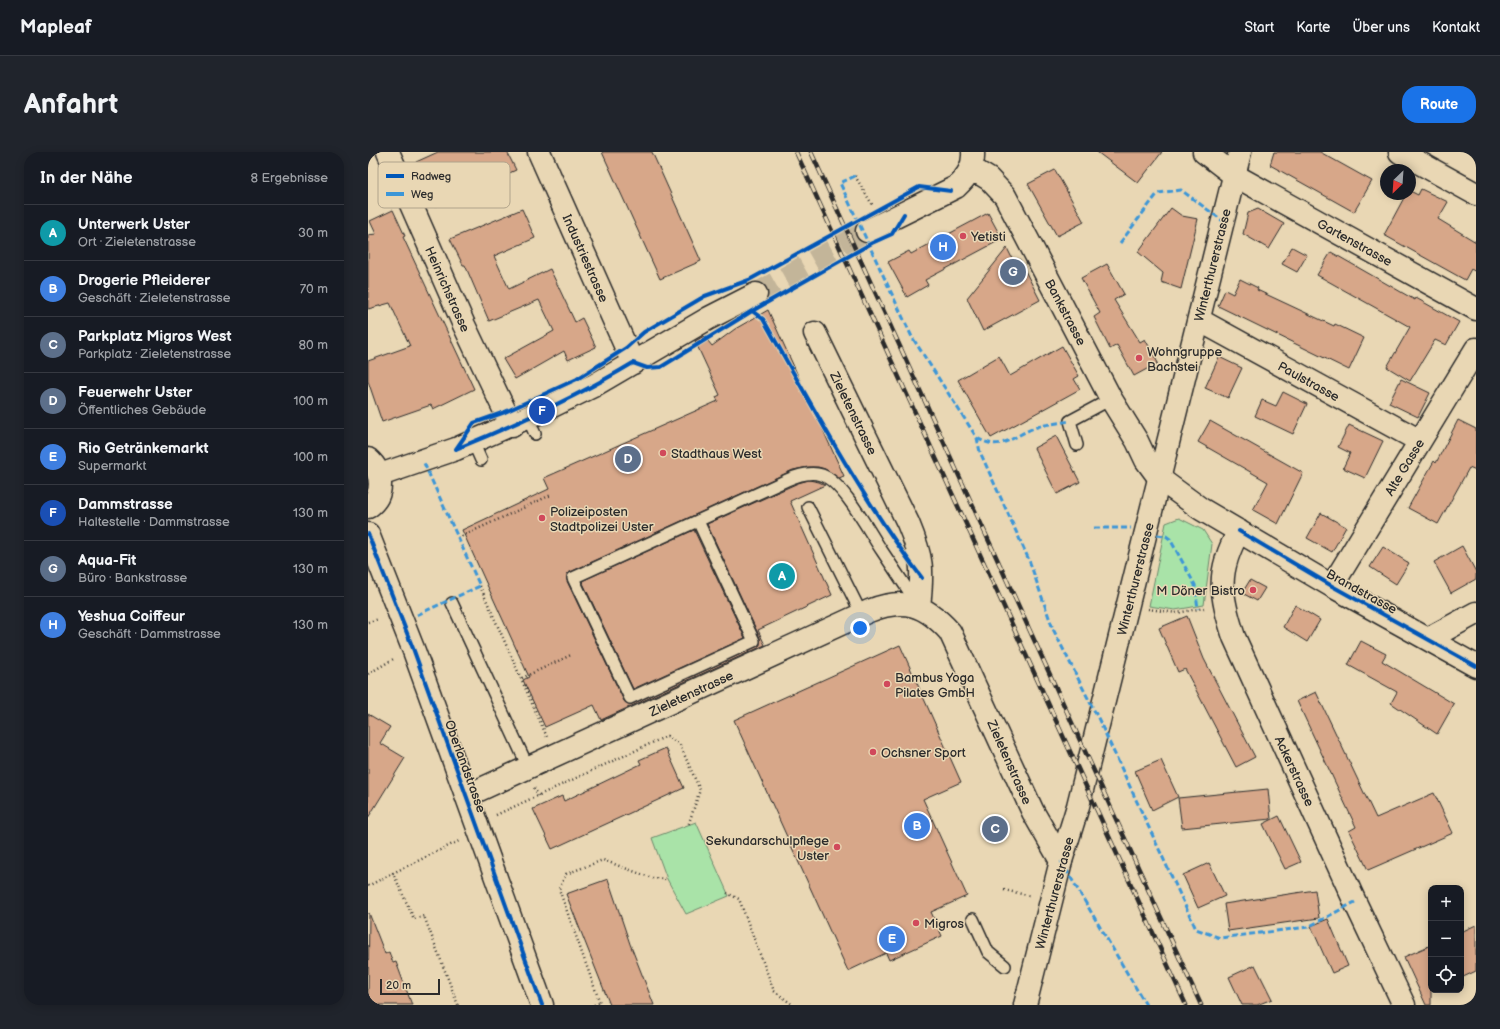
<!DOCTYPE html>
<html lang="de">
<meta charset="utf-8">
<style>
:root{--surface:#171b24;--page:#20242c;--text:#f1f3f6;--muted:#9ea1a6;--line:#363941;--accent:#1a73e8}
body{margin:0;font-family:"Balsamiq Sans",sans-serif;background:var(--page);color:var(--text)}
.controls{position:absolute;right:12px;bottom:12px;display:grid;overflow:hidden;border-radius:8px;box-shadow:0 2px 10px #0003}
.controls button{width:36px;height:36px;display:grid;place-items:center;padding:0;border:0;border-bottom:1px solid var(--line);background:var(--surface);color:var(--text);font:20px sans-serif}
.compass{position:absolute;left:1012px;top:12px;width:36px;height:36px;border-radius:50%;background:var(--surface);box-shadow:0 2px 10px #0003;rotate:205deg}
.scale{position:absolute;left:12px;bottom:10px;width:60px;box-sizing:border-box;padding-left:4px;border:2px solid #2b2b2b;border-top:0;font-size:11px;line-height:14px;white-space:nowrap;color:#2b2b2b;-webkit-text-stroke:3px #e9d7b4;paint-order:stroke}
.you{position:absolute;left:492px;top:476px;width:14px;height:14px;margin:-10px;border:3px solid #fff;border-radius:50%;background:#1a73e8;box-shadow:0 0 0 6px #1a73e833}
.badge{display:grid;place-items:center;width:26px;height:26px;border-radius:50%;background:var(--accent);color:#fff;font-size:13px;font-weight:700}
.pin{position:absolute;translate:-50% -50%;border:2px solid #fff;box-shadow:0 1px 4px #0006}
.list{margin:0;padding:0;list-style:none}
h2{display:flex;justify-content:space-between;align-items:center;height:52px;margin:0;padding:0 16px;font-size:17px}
h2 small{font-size:13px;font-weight:400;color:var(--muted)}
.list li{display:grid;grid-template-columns:26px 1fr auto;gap:12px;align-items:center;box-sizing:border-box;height:56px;padding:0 16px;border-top:1px solid var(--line)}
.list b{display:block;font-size:15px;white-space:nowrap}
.list p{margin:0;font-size:13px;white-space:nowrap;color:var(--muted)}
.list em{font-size:13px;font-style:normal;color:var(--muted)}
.icon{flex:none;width:22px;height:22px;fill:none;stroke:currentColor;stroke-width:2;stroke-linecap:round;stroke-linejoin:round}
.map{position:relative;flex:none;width:1108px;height:853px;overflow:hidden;border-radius:16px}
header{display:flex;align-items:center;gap:24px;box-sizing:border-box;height:56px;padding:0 20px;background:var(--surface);border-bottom:1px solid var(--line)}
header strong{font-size:19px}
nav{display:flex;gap:22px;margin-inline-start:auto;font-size:14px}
.intro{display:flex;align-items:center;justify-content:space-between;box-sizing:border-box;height:96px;padding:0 24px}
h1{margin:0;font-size:28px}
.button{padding:10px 18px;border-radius:16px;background:var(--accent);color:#fff;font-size:14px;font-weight:700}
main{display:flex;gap:24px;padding:0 24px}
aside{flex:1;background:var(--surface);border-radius:16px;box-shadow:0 2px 10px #0003}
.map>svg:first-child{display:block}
.green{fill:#a9e3a8;stroke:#6a876a}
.building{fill:#d7a789;stroke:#2b2b2b}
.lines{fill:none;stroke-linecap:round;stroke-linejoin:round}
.minor-tunnel{stroke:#c3b599;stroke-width:22;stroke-dasharray:22 11;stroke-linecap:butt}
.service-casing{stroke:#2b2b2b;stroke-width:14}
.minor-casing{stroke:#2b2b2b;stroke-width:25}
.secondary-casing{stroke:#2b2b2b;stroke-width:25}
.path{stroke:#2b2b2b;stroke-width:2.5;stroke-dasharray:1 3;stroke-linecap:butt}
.service{stroke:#e9d7b4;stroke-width:11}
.minor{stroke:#e9d7b4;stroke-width:22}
.secondary{stroke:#e9d7b4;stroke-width:22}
.rail-casing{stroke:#2b2b2b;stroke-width:4.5}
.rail{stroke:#e9d7b4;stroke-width:3;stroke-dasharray:9;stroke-linecap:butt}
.quiet{stroke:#3c96d7;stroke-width:3;stroke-dasharray:6 3;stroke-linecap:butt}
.cycleway-casing{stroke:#e9d7b4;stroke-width:6}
.cycleway{stroke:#0057b8;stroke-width:4}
.poi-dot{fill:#d1495b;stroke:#e9d7b4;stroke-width:1.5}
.labels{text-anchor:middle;stroke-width:3;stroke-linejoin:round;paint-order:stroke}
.poi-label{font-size:13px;fill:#2b2b2b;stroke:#e9d7b4;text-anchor:start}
.street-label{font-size:13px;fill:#2b2b2b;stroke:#e9d7b4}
.key{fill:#e9d7b4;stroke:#b0a38b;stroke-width:1}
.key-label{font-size:11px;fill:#2b2b2b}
</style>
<header>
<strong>Mapleaf</strong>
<nav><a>Start</a><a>Karte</a><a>Über uns</a><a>Kontakt</a></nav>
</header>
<div class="intro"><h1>Anfahrt</h1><a class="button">Route</a></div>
<main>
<aside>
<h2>In der Nähe<small>8 Ergebnisse</small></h2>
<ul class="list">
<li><span class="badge" style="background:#0f9aa8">A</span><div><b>Unterwerk Uster</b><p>Ort · Zieletenstrasse</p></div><em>30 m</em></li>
<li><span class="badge" style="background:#3f7fe0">B</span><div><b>Drogerie Pfleiderer</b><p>Geschäft · Zieletenstrasse</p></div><em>70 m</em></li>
<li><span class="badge" style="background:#5c6f8a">C</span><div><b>Parkplatz Migros West</b><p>Parkplatz · Zieletenstrasse</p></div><em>80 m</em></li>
<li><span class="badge" style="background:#5c6f8a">D</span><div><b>Feuerwehr Uster</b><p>Öffentliches Gebäude</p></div><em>100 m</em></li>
<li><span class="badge" style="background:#3f7fe0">E</span><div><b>Rio Getränkemarkt</b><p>Supermarkt</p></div><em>100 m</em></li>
<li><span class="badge" style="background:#1a4fb4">F</span><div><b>Dammstrasse</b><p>Haltestelle · Dammstrasse</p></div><em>130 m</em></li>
<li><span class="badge" style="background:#5c6f8a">G</span><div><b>Aqua-Fit</b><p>Büro · Bankstrasse</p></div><em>130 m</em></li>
<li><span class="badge" style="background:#3f7fe0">H</span><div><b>Yeshua Coiffeur</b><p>Geschäft · Dammstrasse</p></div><em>130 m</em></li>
</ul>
</aside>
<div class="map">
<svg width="1108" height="853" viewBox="0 0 1108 853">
<rect width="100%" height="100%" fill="#e9d7b4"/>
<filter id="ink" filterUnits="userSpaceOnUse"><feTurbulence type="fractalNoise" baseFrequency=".025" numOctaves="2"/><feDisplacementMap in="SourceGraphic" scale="8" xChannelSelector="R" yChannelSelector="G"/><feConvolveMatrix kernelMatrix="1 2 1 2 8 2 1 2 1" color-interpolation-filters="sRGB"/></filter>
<g filter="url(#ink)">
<path class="green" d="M811,366L835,378L844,392L836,453L807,458L781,454L798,371Z
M328,670L361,744L318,762L299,727L284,686Z"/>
<path class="building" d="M70,0H139L148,18L68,54L48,10Z
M234,0H284L333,109L292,127Z
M729,0H794L770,31Z
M906,0H952L1004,29L986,60L902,13Z
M687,18L716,70L689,84L660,32Z
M1053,37L1080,50L1070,67L1108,90V120L1103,117L1097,128L1016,83L1038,42H1042V39L1050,43Z
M803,56L814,64L830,67L813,137L793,130L795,121L770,100Z
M154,57L167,86L126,104L141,137L182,117L207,170L214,166L228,195L200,208L196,199L147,227L135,207L186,179L171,148L121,169L97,113H95L82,87Z
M890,57L916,72L901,97L875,82L880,61Z
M25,58L37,84L35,85L106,237L65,257L63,253L14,270L0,229V209L42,194L22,151L0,157V83L8,82L2,69Z
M620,61L634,87L557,128L560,133L539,145L520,110L541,99L543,102Z
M924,95L939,103L929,120L914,112Z
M639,96L646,110L651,107L672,148L615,179L599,146Z
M963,100L1047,148L1048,146L1091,170L1078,193L1067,188L1042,229L1019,215L1042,175L949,123Z
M739,112L756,142L746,148L772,190L777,187L790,211L766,224L749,193L742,197L726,165L732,161L713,126Z
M872,127L890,136L889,138L966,174L967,172L996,186L981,218L850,154L857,138L865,142Z
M400,158L476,324L471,326L457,317L450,315H440L425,318L202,420L199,422V429L256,549L262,553L392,493V486L339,372L430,331L441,328L451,330L457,333L422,349L464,443L390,478L397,493L233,568L226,553L177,575L155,528L161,525L94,378L181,337L176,326L350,249L348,245L352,243L327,189L336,184L344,194L367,177Z
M694,194L711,224L706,227L712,237L623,286L590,228L631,204L642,224Z
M851,205L874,216L860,246L837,236Z
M1033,227L1062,241L1050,265L1021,251Z
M915,240L939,252L925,282L887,264L894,248L908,254Z
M1090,268L1108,277V319L1101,316L1070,372L1040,356L1066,309L1068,311Z
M842,269L935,321L910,372L885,358L900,330L830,290Z
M981,273L1015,289L997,326L975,316L982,301L970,295Z
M688,284L712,330L689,342L666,296Z
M953,361L978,375L964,400L939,386Z
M326,378L377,486L265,537L214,429Z
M1094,394L1108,420V427L1083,441L1066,410Z
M1015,395L1041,411L1028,432L1002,415Z
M882,428L897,436L889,449L874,441Z
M927,453L952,468L939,490L915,475Z
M819,464L836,507L887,605L868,615L817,517L810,520L791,476Z
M993,489L1018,502L1014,509L1086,552L1069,582L1023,551L1029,540L980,513Z
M532,493L593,630L555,647L599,744L563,760L574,784L521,808L518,801L480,819L366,568Z
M948,540L1008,666L1066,641L1085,681L1000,718L981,679L988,675L929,549Z
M0,562L22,575L12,591L37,606L0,666Z
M298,596L316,636L184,697L165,657L194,644L196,649L273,612L271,608Z
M793,608L810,645L784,658L767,619Z
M900,637L903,667L814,676L810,646Z
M911,664L933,710L917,717L895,672Z
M841,711L857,744L830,756L815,723Z
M240,727L262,792L286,853H242L198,742Z
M947,738L951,766L860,779L856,752Z
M1,761L17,802L21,800L25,811L28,810L44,853H4L0,844Z
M960,767L980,814L964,821L943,774Z
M1108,773V819L1093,826V780Z
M1063,793V853H1058L1036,805Z
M887,813L904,847L889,853H874L861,825Z"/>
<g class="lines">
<path class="minor-tunnel" d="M388,142L499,79"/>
<g class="service-casing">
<path id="service" d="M160,266L167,282
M105,290L113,308
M709,293L702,269L743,247
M440,355L494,463
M330,369L386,489L262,546L205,426L419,328C430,323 442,319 454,323C476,331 501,380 514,399C526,417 538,435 550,453
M84,451L160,615
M605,767L620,800L637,814"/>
</g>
<g class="minor-casing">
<path id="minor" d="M20,0L96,173L144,274
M171,0L265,211
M836,0L866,23L1108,157
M1032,0L1108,42
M603,16L621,27L637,44L743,247L769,289L778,308L792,327L833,357L964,434L1108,514
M499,79L588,35C599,25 606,15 605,0
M831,168L1052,289
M447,181L540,371C555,407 555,417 551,455
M0,307C15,320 17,343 0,355
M12,323L88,297L174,259L225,234L341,166L388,142
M871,379C848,420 852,442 866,485L987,750L1036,853
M0,382L46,499L174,853
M964,434L1108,197
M1060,487L1108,461
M98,644L501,459C536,445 557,452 582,480L665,660L693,709"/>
</g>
<g class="secondary-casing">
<path id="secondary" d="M657,853L693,709L710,654L872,0"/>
</g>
<path class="path" d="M487,24L505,54
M90,386L183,343
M112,434L179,585
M780,457L809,461L836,456
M0,470L11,467
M0,522L27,506
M154,526L203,503
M166,636L171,644
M128,663L299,584L312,593L332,638L320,674
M0,734L25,721
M636,738L663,744
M359,741L371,747L406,839L425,853
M90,853L56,764L46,767L25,721L93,688
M226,853L232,851L191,737L198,722L235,708L284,726L299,727"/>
<use href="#service" class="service"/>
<use href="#minor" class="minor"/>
<use href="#secondary" class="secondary"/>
<g class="rail-casing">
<path id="rail" d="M428,0L818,853
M443,0L833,853"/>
</g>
<use href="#rail" class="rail"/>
<path class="quiet" d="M487,24L472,31L544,185L609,286L612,300L661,408L685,477L731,568L828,777L852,786L940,775L987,750
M752,91L790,41L813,38L855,69
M609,286C634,301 645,283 669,275C679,272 691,271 702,269
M726,376H763
M789,383L798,384L802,387L827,433L830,457
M49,463L112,434L55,309
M693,709L778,853"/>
<g class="cycleway-casing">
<path id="cycleway" d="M384,159L395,167C445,255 493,346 554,426
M88,297L106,271L137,260L209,227L258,196L276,180L337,144L381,128L551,35L583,39
M88,297C149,272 209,245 265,211L279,216L293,215L384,159L504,91L524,82L536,62
M871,379L964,434L1108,514
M0,382L46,499L174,853"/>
</g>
<use href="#cycleway" class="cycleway"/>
</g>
</g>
<g class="poi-dot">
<circle cx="595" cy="84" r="4"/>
<circle cx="771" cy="206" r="4"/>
<circle cx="295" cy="301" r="4"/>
<circle cx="174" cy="366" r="4"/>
<circle cx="885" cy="438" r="4"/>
<circle cx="519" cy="532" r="4"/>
<circle cx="505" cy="600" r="4"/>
<circle cx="469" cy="695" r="4"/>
<circle cx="548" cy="771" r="4"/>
</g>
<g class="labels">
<g class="poi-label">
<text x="603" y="89">Yetisti</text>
<text x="779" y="204">Wohngruppe<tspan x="779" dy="15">Bachstei</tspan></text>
<text x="303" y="306">Stadthaus West</text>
<text x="182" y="364">Polizeiposten<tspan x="182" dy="15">Stadtpolizei Uster</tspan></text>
<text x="877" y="443" text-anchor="end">M Döner Bistro</text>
<text x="527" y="530">Bambus Yoga<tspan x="527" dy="15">Pilates GmbH</tspan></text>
<text x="513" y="605">Ochsner Sport</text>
<text x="461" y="693" text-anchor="end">Sekundarschulpflege<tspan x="461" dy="15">Uster</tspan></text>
<text x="556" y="776">Migros</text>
</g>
<g class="street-label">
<text transform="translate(987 90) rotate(29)" y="5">Gartenstrasse</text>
<text transform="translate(218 106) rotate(66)" y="5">Industriestrasse</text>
<text transform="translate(844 113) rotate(-76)" y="5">Winterthurerstrasse</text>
<text transform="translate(80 137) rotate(66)" y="5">Heinrichstrasse</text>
<text transform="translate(698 160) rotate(62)" y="5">Bankstrasse</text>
<text transform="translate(941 229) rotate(29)" y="5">Paulstrasse</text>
<text transform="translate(486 261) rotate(64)" y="5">Zieletenstrasse</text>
<text transform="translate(1036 315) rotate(-59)" y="5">Alte Gasse</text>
<text transform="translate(767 427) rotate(-76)" y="5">Winterthurerstrasse</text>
<text transform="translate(994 439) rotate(29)" y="5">Brandstrasse</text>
<text transform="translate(323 541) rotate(-25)" y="5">Zieletenstrasse</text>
<text transform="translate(642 610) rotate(66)" y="5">Zieletenstrasse</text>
<text transform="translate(98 614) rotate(70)" y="5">Oberlandstrasse</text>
<text transform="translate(927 619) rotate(65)" y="5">Ackerstrasse</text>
<text transform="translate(686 741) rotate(-75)" y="5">Winterthurerstrasse</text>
</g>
</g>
<rect x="10" y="10" width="132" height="46" rx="6" class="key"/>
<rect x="18" y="22" width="18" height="4" fill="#0057b8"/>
<rect x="18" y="40" width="18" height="4" fill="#3c96d7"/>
<g class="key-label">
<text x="43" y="28">Radweg</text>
<text x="43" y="46">Weg</text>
</g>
</svg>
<div class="controls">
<button>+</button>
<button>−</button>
<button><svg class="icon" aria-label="locate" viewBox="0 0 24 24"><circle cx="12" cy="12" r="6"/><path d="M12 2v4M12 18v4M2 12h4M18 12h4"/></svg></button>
</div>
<svg class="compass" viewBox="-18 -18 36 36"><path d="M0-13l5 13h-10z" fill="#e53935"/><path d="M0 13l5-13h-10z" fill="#9ea1a6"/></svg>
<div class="scale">20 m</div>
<div class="you"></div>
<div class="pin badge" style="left:414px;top:424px;background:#0f9aa8">A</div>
<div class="pin badge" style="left:549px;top:674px;background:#3f7fe0">B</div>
<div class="pin badge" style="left:627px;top:677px;background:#5c6f8a">C</div>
<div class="pin badge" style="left:260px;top:307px;background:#5c6f8a">D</div>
<div class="pin badge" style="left:524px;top:787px;background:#3f7fe0">E</div>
<div class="pin badge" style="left:174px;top:259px;background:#1a4fb4">F</div>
<div class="pin badge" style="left:645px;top:120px;background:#5c6f8a">G</div>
<div class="pin badge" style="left:575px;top:95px;background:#3f7fe0">H</div>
</div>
</main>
